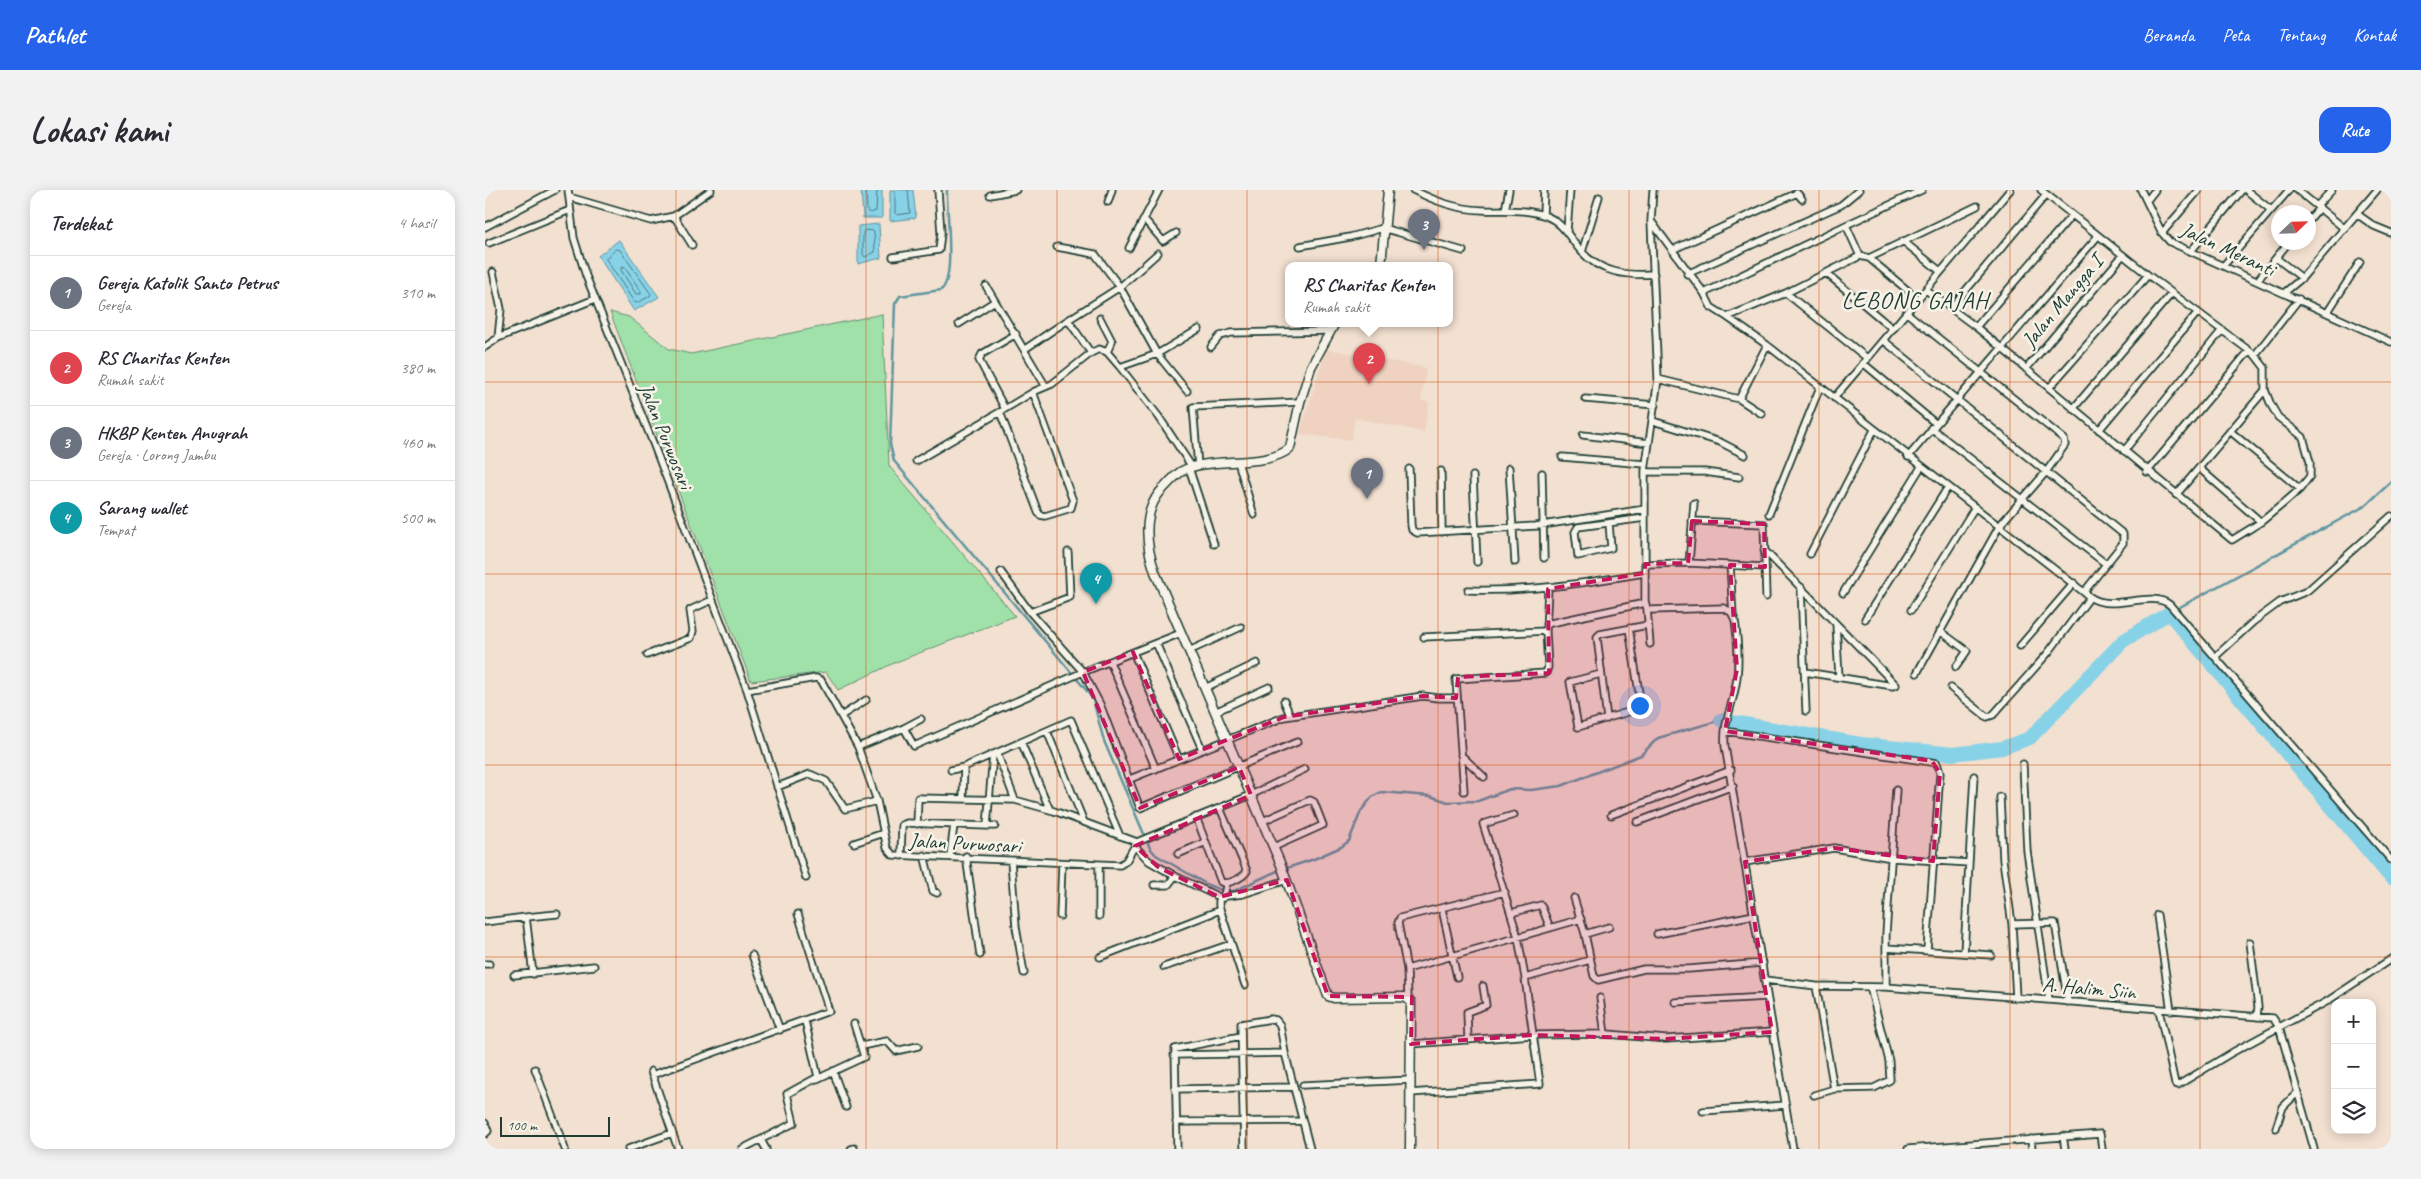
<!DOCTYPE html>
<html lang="id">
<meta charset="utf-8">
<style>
:root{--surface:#fff;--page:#f2f2f3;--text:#2b2b33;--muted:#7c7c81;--line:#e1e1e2;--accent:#2563eb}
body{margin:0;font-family:Caveat,sans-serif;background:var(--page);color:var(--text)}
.controls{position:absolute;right:15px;bottom:15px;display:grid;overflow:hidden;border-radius:10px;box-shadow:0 2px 12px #0003}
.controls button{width:45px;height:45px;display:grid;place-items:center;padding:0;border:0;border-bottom:1px solid var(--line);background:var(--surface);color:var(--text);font:25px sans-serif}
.compass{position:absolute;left:1786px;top:15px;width:45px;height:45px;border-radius:50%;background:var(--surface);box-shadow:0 2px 12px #0003;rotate:67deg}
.scale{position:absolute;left:15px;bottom:12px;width:110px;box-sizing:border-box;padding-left:5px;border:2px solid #1f3d34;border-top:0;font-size:14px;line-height:18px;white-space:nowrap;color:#1f3d34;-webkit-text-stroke:4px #f7f3e8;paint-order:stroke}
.you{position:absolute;left:1154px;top:515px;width:18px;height:18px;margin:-12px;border:4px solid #fff;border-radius:50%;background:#1a73e8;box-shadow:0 0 0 8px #1a73e833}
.badge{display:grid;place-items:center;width:32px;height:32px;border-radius:50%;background:var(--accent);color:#fff;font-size:16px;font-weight:700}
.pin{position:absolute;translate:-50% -41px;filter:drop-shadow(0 1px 2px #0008)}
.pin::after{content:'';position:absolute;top:26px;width:18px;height:15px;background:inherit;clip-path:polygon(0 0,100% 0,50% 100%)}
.popup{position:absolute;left:800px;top:72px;width:168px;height:65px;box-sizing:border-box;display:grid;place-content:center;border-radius:10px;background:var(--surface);filter:drop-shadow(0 1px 4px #0005);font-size:16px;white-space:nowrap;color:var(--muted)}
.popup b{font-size:19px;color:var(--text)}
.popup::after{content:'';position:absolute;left:50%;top:100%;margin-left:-10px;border:10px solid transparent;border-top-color:var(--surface)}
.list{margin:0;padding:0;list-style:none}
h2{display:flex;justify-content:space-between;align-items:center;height:65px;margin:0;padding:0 20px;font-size:21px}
h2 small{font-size:16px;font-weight:400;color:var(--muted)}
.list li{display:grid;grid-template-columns:32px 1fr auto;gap:15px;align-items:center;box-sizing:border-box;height:75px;padding:0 20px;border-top:1px solid var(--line)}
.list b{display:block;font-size:19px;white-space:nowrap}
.list p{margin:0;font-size:16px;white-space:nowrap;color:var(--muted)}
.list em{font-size:16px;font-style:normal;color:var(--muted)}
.icon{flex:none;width:28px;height:28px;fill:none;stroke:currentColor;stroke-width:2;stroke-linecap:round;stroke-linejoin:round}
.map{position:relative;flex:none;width:1906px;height:959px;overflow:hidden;border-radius:15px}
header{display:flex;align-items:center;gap:30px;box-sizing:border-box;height:70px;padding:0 25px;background:var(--accent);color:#fff}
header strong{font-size:24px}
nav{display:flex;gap:28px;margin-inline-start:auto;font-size:18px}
.intro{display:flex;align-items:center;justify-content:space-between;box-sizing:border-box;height:120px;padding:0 30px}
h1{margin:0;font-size:35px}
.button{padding:12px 22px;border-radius:15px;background:var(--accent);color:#fff;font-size:18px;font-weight:700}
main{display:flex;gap:30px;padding:0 30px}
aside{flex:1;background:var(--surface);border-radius:15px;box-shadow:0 2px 12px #0003}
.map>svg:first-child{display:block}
.built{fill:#efd2c0}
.green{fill:#a0e1aa;stroke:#608f6f}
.water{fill:#88d2e8;stroke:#5e96a0}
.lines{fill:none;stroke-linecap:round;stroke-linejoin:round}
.shore{stroke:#49797c;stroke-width:1}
.stream{stroke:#5e96a0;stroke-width:2.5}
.river{stroke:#88d2e8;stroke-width:14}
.minor-casing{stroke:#1f3d34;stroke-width:9}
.tertiary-casing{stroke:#1f3d34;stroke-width:11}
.minor{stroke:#f7f3e8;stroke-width:5.5}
.tertiary{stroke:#f7f3e8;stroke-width:8}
.marked{fill:#c2185b;fill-opacity:0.2;stroke:#c2185b;stroke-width:4;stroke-dasharray:10 6;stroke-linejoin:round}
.grid{fill:none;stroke:#d45610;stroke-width:1;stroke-opacity:0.55}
.labels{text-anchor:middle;stroke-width:5;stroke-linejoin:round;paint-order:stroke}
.street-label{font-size:21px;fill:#1f3d34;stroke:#f7f3e8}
.quarter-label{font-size:24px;letter-spacing:1px;fill:#1f3d34;stroke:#f7f3e8}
</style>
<header>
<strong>Pathlet</strong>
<nav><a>Beranda</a><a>Peta</a><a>Tentang</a><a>Kontak</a></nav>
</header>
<div class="intro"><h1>Lokasi kami</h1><a class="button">Rute</a></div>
<main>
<aside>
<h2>Terdekat<small>4 hasil</small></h2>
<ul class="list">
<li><span class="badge" style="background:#6b7280">1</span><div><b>Gereja Katolik Santo Petrus</b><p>Gereja</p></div><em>310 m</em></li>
<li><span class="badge" style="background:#e0444e">2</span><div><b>RS Charitas Kenten</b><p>Rumah sakit</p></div><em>380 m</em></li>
<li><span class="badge" style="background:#6b7280">3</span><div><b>HKBP Kenten Anugrah</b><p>Gereja · Lorong Jambu</p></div><em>460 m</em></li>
<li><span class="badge" style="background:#0f9aa8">4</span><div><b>Sarang wallet</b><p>Tempat</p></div><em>500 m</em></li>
</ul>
</aside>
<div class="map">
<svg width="1906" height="959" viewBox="0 0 1906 959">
<rect width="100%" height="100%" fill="#f2e0d0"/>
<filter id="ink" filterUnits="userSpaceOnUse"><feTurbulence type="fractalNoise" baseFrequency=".02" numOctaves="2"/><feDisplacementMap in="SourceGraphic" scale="10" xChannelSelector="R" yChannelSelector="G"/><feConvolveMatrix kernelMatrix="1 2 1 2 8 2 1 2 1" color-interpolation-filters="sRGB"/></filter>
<g filter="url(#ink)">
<path class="built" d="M841,159L941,178L936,210L944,212L939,242L870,228L866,250L815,244Z"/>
<path class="green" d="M125,122L144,127L184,159L206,164L397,124L404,276L530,426L411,472L353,500L341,482L266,491Z"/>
<path class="water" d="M376,0H397V28H378Z
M405,0H428L431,28L405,31Z
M394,34L396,68L373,74V36Z
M134,50L174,107L149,121L113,66Z"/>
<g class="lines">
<path class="shore" d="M381,0L382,21L385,23L391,21L392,0
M410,0V23L412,25L425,23L423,0
M380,40L389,41L390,62L380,67L378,64V43Z
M131,59L135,60L166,104L165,106L152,113L149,112L121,69Z
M137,77L140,78L156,101V104H151L136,80Z"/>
<path class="stream" d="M462,0C461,19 471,89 456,100L415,106L410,114L405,254L409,271L602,501L608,510L619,551L665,658L671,665L723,695L739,701H749L790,682L829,669L856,657L864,651L876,621L887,607L896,602L945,606L963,612L993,611L1025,599L1046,600L1076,596L1156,565L1173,548L1236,530
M1684,423L1880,316L1906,292"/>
<path class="river" d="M1236,530L1376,554L1468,564L1517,558L1545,548L1638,451L1684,423L1906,688"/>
<g class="minor-casing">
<path id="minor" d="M83,0L89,48L101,86L168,253L262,500L321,688
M928,0C950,11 971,19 997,20C1018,21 1041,18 1061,26C1079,33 1084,48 1096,61C1115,83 1142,86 1169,84
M1168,0L1166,31L1173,189L1160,281V411L1162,419L1165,420L1239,418L1246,422L1250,430C1253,452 1255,477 1250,499C1246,520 1238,533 1240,556L1308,959
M1556,0L1663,85L1770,165L1814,109
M1656,0L1677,43L1685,52L1906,152
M1761,0L1786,20
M1812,0L1860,39
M505,5L531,0
M84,7L166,31L189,26L226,0
M1663,9L1670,0
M623,12L627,0
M1832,16L1847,0
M1020,20L1024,0
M1872,24L1889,36L1906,43
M1058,25L1059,0
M189,26L207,55
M660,30L678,51L691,43
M1824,30L1834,18
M1166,31L1219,103L1226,117L1242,127L1301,103L1375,66L1384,68L1433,109
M1361,35L1437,0
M0,37L70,0
M1082,41L1085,0
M1677,43L1714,0
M1418,51L1455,81
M4,53L85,20
M815,56L865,47L898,38L978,61
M572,57L610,64L635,97L673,63
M644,58L674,0
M1187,60L1312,3L1317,9
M1706,61L1757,0
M1097,62L1114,7
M408,67L454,60L456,43L453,0
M1384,68L1492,16
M1791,68L1817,88
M1739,75L1804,0
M8,82L16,119L13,148
M1341,83L1408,139
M1202,84L1356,15L1374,0
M1772,91L1804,52
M501,96L560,195
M1441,100L1491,137L1747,350L1776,332L1799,313L1815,299L1825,286V272L1818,247L1793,227L1786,215L1780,200V178L1770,165
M1219,103L1361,35L1375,66
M1301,103L1382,168
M1799,103L1817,88L1892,0
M1466,118L1561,5
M1422,123L1579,249L1580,255L1561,282L1515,335L1432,483
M1842,123L1875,72
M1242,127L1282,155L1605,407L1563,463L1508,525L1502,527L1466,498
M615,128L627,151L622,162
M474,134L510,111
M1491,137L1587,25
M1398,150L1638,344V353L1599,402
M0,157L13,148L110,109
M726,157L735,146L746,143L845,141
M540,159L583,130
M1378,173L1450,233
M635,177L622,162L614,159L606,163L583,130L635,97L672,164L714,139
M1541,179L1638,65
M1173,189L1254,209L1277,224
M1564,198L1663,85
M702,201L672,164L635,177L674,227L707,277
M548,202L588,311L586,318L560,326L555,325L553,322L515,222L548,202L567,194L606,163
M1349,208L1525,0
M1100,209L1170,215
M1254,209L1282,155
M520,219L494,170L497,164L531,144
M1588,219L1687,103
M1168,231L1235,252L1260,265
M1446,238L1621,374
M1614,240L1713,122
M1745,241L1815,299
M1098,245L1164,253
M1639,261L1737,140
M1077,267L1160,274
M1423,267L1613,46
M431,271L515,222
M753,272L769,325
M713,276L708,217L815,212
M704,278L729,354
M1024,278L1030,372
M1714,278L1776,332
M924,279L926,335L927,340L932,343L1051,336L1160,319
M956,281L957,342
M1160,282H1220L1254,287
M1662,282L1764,161
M1057,283L1059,368
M988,286L992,372
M1691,305L1780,200
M1284,324L1335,197
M1207,331L1279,334L1281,407
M1124,333L1126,358L1093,366L1090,342L1093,337L1160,328
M1279,360L1411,495L1408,496L1320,482
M1325,364L1389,240
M1204,373L1280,377
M1160,374L1204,373L1209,313
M1245,375L1248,425
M516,382L545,422L598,482L615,514L655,618L812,552
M1316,397L1321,521
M983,400C1045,402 1099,393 1160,383
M1358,403L1436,277
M1605,407C1627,423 1666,399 1685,415L1906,670
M1162,419L1165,454
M1426,420L1490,317
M545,422L585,407L583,362
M1380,429L1463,297
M1061,434L1160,413
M1351,434L1354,487
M1455,441L1482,461L1471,477
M939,447L1061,441L1063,399
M671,453L717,559
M1535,456L1589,393
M704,461L756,437
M648,462L694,569
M162,465L206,448L208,441L205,420L227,410
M1730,467L1768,432L1795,412L1822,401L1906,326
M625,472L671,579
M1116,484L1085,492L1093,537L1153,519L1156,516L1144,438
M720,498L772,473
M262,500L331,488L336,490L373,557L392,611L402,658L408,665L635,675L641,671L652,652L766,605L820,579
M799,511L805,525
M730,522L784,497
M356,526L381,510
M1122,529L1112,447L1115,444L1163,435
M419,538L436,529
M562,541L599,632
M1240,541L1452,573L1455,583L1442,760
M536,552L565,620
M373,557L419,538L429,556L598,482L696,443
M512,563L530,610
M976,565L999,587
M1538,574L1542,661L1564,810
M466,580L479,577
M645,589L799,527L938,506L953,508H971
M292,597L325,584L341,591L360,619L392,611
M979,601L971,489L1061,483L1063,477L1061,441
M478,607L479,577L586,530L635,646
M1515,607L1518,670L1527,734L1531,808
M1029,625L998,634L1033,747L1040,788L1105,770
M1126,625L1246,580
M711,627L736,692C743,695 758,688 762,681L735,618
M778,631L825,610L829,612L838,635L789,657
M1152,632L1248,596
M432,634L433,608L530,610L569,621L652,652
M502,636H510
M369,653L399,643
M650,656L664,671L690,686
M693,664L721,652
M439,665L448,701L452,703
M416,666L417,635L422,633L502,636L508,564
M465,666L469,635
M481,666L495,765
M526,671L531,737L539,783
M1260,672L1349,658L1407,668L1484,673L1479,763
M1484,673L1489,586
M614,675V726
M669,695H683L690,686L734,707L758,704L802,690
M734,707V716L760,795
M738,708L742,693
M1089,708L1100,744
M957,719L972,787
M1026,723L1056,715L1065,738
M1672,725L1686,821
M575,726L577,674
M41,727L72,724
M0,732L41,727L48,784
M1527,734L1570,733L1583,812
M1124,737L1100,744L1109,786L1113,790L1159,779H1204L1278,773
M1172,744L1269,725
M1765,752L1773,817L1772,827
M1401,758L1506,765
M267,765L295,840
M615,767L735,720
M0,774H4
M679,777L746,754
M922,779L1096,729
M29,785L109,776
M1280,790L1331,796L1401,797L1788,828L1794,837L1829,959
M1331,796L1349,899
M1401,797V744L1411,600
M923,808L922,779L913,733L915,728L1020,702
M1115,808L1120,844
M1190,812L1282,807
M1674,820L1690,894L1693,895L1748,862L1841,812L1906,769
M983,850L982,822L1001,815L998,796
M926,854L1048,845L1123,844L1181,849L1287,842
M376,856L402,851L411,861L433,856
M689,865L800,863
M50,879L80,959
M166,881L193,959
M348,881L361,917
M167,885L344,821L313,724
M332,889L379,867L369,834
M818,895L926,890
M690,899L809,897
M925,903L1055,894L1040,788
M1329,905L1349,899L1389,898L1405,890L1404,871L1385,797
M1218,921L1301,915
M691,932L817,931
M0,933L3,941L0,944
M1791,938L1798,917L1811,904
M1578,946L1580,959
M1546,949L1547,959
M276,950L281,959
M143,959L187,943
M257,959L309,933L302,904L333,887L320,831
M366,959L369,958
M692,959L690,859L756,846
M759,959L756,834L786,829L791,830L795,835L800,863L825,959
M1423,959L1615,944L1617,959"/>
</g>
<g class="tertiary-casing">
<path id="tertiary" d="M896,75L903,0
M850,133L826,177L815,212L805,258C782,279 724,266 697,281C689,286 682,295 675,302C657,324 661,356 670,382L796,675L843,806L849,808L920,807L926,812L925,959"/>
</g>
<use href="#minor" class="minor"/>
<use href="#tertiary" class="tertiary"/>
</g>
</g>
<path class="marked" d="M1207,331L1279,334L1280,377L1245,375L1252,479L1240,541L1447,571L1455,583L1448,671L1349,658L1260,672L1287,842L1181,849L1048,845L926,854L927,807L843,806L802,690L734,707L673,677L650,656L766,605L754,577L655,618L598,482L648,462L694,569L799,527L938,506L971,508L973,487L1064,483L1063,399L1160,383V374L1203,373Z"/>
<path class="grid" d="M191,0V959M381,0V959M572,0V959M762,0V959M953,0V959M1144,0V959M1334,0V959M1525,0V959M1715,0V959M0,192H1906M0,384H1906M0,575H1906M0,767H1906"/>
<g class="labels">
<g class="street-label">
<text transform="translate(1743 59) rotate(25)" y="7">Jalan Meranti</text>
<text transform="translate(1577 111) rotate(-50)" y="7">Jalan Mangga I</text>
<text transform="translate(181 246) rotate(68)" y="7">Jalan Purwosari</text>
<text transform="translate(480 653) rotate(3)" y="7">Jalan Purwosari</text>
<text transform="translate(1604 798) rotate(5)" y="7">A. Halim Siin</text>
</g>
<g class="quarter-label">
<text x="1430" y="118">LEBONG GAJAH</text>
</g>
</g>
</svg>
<div class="controls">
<button>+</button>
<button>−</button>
<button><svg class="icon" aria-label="layers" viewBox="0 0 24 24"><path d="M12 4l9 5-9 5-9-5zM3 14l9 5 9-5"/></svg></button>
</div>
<svg class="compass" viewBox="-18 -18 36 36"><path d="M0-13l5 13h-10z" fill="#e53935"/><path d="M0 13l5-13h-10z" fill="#7c7c81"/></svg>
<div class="scale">100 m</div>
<div class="you"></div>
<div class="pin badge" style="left:882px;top:309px;background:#6b7280">1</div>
<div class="pin badge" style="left:884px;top:194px;background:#e0444e">2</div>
<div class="popup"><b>RS Charitas Kenten</b>Rumah sakit</div>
<div class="pin badge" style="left:939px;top:60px;background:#6b7280">3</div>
<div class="pin badge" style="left:611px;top:414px;background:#0f9aa8">4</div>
</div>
</main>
